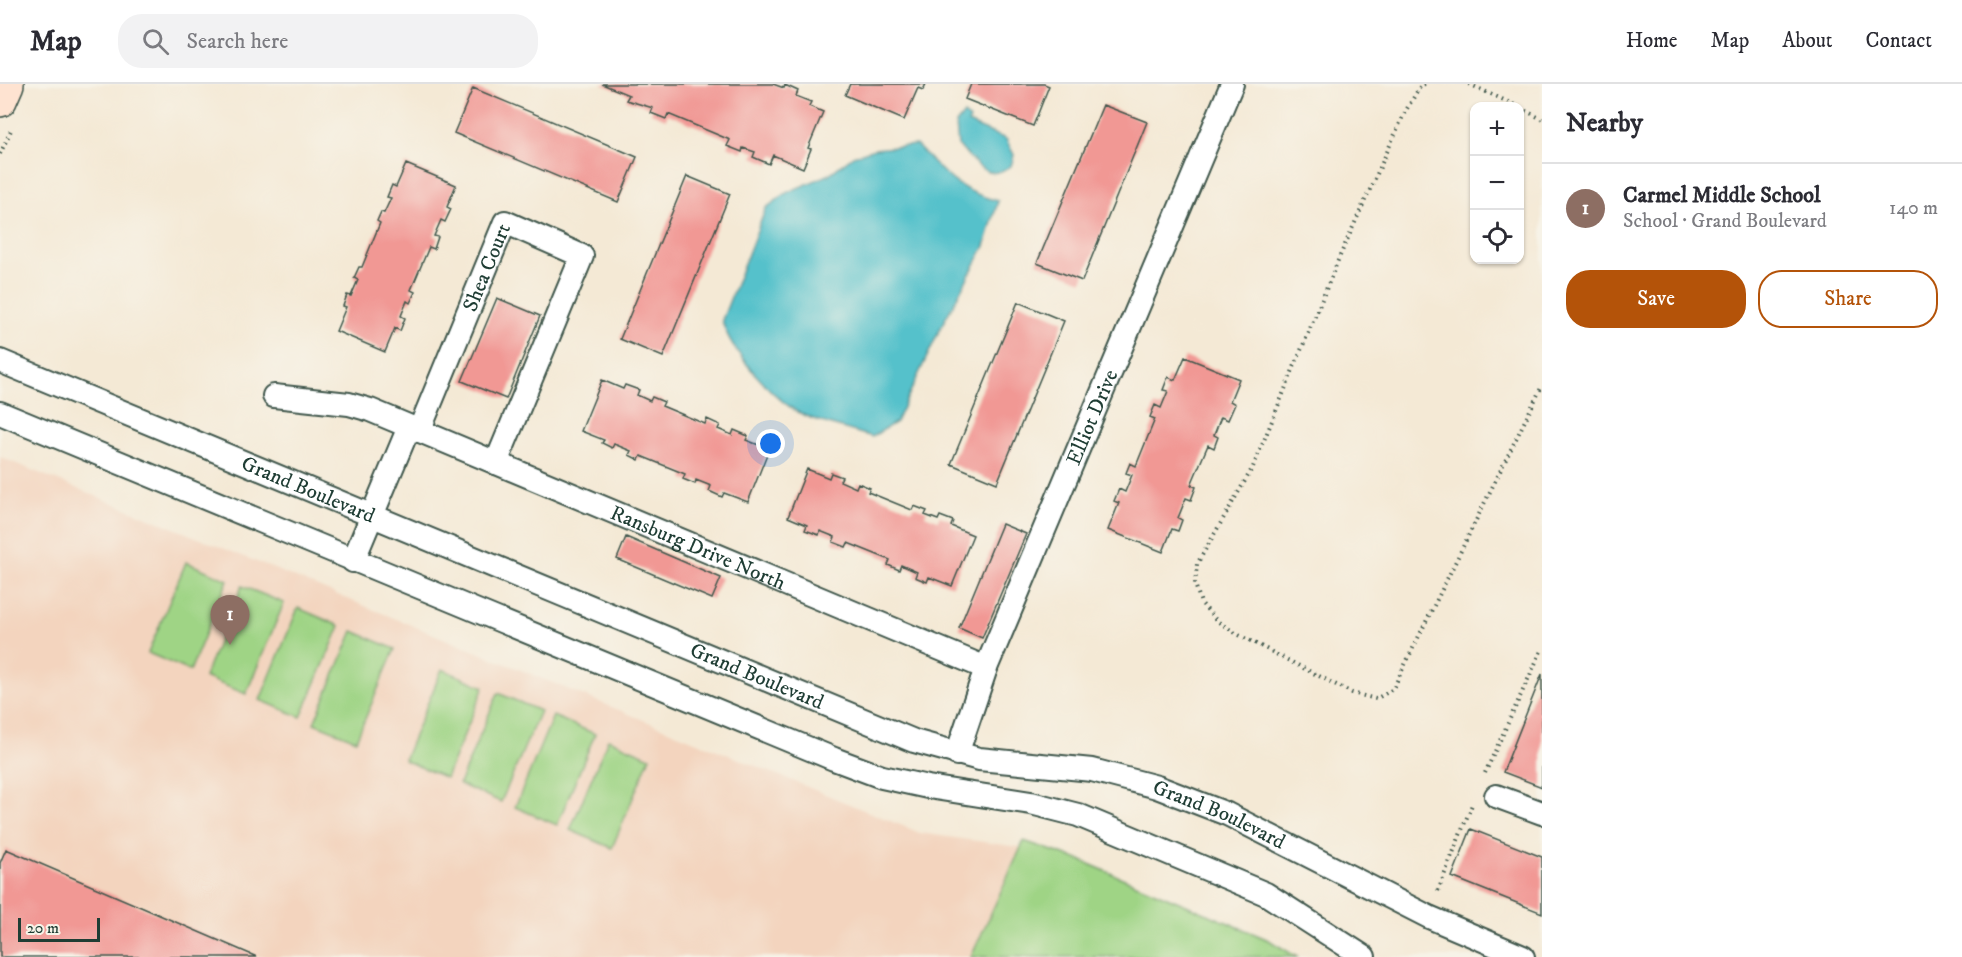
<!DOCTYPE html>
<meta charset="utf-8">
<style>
:root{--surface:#fff;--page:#f2f2f3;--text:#2b2b33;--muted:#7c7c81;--line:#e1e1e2;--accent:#b45309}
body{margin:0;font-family:"IM FELL DW Pica",serif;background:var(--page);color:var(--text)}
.controls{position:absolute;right:18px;top:18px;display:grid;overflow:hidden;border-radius:12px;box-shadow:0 2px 4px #0004}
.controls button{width:54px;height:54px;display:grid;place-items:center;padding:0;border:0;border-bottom:2px solid var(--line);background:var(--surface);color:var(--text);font:30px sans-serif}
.scale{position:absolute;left:18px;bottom:15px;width:82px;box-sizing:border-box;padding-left:6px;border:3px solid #1f3d34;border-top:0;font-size:16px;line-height:21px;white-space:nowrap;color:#1f3d34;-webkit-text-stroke:4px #f7f3e8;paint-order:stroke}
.you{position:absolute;left:771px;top:360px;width:21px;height:21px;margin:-15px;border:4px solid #fff;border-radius:50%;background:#1a73e8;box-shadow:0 0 0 9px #1a73e833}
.badge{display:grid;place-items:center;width:39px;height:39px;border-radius:50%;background:var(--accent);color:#fff;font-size:20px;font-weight:700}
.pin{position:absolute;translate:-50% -50px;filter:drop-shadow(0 2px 3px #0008)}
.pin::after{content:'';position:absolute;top:32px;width:21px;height:18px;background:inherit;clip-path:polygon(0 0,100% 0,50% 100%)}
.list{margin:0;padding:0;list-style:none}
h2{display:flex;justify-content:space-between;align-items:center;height:78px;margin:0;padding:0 24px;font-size:26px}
h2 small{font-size:20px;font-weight:400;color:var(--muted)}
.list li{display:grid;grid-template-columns:39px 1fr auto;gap:18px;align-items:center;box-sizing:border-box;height:90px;padding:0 24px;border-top:2px solid var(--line)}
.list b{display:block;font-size:22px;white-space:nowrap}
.list p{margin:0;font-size:20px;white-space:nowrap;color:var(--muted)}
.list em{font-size:20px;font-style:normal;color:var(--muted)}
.actions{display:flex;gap:12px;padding:18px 24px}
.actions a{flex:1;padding:14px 0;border:2px solid var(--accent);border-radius:24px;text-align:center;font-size:21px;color:var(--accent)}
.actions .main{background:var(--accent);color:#fff}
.icon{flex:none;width:33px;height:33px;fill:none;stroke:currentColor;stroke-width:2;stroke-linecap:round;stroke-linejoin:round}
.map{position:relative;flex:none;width:1542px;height:873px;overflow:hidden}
header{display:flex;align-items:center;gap:36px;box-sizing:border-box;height:84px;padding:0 30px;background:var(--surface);border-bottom:2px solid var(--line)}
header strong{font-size:28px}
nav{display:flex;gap:33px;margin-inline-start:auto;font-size:21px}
.search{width:420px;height:54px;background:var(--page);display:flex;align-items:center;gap:15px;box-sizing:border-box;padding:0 21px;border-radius:24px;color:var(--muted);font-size:22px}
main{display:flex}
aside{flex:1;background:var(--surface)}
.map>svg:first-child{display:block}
.built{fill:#f3d4be}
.green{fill:#9fd485;stroke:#5f885c;stroke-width:1.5}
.water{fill:#54c1cb;stroke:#3a7f80;stroke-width:1.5}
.building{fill:#f19894}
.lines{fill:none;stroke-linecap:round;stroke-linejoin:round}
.minor-casing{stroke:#3f574c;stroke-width:26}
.secondary-casing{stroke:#3f574c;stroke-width:36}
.path{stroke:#3f574c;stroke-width:4;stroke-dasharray:1.5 4.5;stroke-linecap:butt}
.minor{stroke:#fff;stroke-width:22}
.secondary{stroke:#fee3d1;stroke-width:33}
.labels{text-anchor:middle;stroke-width:4.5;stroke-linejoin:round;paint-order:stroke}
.street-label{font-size:21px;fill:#1f3d34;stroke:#f7f3e8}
</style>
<header>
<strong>Map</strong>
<div class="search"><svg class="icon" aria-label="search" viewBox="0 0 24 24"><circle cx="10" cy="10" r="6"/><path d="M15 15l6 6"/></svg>Search here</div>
<nav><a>Home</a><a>Map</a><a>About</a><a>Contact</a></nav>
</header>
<main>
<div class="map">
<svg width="1542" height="873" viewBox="0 0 1542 873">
<rect width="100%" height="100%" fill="#f7f3e8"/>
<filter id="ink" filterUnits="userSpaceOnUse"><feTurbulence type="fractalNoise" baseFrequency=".0167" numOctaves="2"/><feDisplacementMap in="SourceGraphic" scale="12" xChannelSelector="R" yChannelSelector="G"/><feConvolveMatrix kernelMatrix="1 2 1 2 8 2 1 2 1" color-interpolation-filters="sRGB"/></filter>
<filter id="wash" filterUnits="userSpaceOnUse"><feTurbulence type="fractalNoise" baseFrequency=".008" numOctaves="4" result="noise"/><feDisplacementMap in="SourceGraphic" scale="24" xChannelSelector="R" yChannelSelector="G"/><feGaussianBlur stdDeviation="1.35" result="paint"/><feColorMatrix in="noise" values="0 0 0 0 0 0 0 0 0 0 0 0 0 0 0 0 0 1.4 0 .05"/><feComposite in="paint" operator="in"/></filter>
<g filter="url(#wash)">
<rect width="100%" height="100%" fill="#f4e9d5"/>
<path class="built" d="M0,373L920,749L1040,766L1288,873H0Z"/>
<path class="green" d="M186,478L228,496L190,587L148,569Z
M242,502L284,519L246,610L204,593Z
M298,524L340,542L301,633L260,616Z
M353,547L395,565L356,656L314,639Z
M442,585L484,603L446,694L404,676Z
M498,609L540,627L501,718L459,700Z
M553,632L595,650L557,741L515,723Z
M608,655L650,673L612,764L570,746Z
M1024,757L1082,777L1269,856L1297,873H971Z"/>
<path class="water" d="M964,30L970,35L968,39L1006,55L1014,71L1011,82C986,99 977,79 958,62L956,40Z
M916,61C944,89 957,107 998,117L985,162L942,241L896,338L872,353C851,346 827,341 806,332C777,320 729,266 722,236L766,124L788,108L828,91L853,72L874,65Z"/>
<g id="blocks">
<path class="building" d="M602,0H773L784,4L785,1L798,7L796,12L811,18L809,22L823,28L808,64L811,65L803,84L773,71L769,80L753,73L755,68L743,64L742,68L727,62L730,56L668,30L666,35L651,29L653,24L626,16L629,11Z
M850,0H926L923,6L918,4L904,36L845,11Z
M971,0H1044L1049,2L1033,42L965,15Z
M473,4L637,73L618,118L454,49Z
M1103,21L1147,38L1082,197L1037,179Z
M406,80L456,101L447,123L451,125L445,138L441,136L434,152L438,153L434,165L429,163L411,206L415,208L410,219L407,217L401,232L405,234L400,247L395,244L385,268L336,247L346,223L343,222L347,211L351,212L358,196L354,194L359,183H362L380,139L377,137L381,128L384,129L391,114L387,113L392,101L396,103Z
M687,92L730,110L663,273L620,255Z
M497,214L540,232L506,315L462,297Z
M1018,218L1064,237L997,399L951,380Z
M1185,273L1239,295L1230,317L1235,320L1228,336L1221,333L1214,351L1218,353L1214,364L1208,361L1191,401L1196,403L1191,416L1186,414L1178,434L1182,436L1178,447L1172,445L1163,468L1108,446L1119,419L1114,417L1119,405L1125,408L1132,391L1126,389L1130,379L1136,382L1155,335L1150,333L1155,321L1161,324L1168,307L1163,306L1168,293L1175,296Z
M602,296L623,305L625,301L639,306L637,311L650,317L652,313L664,318L662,322L705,340L707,335L720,341L718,345L732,351L734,346L748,352L746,356L769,365L748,418L724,409L722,413L709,407L711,402L696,396L695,400L683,395L685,390L641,372L639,376L629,371L631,367L614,360L612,364L602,359L604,356L581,347Z
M807,385L829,394L831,389L842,393L840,397L856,404L858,399L870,404L868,408L912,426L914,422L927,427L925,431L938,436L940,432L953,437L951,442L973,451L952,502L929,493L927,498L915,493L917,488L901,481L899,486L888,481L890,476L848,459L846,463L833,458L835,453L820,447L819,451L805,446L807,441L788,433Z
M1002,440L1026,450L982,554L959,544Z
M626,453L721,494L712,515L617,475Z
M1542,590V703L1503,688Z
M1471,745L1542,773V829L1452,793Z
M6,765L257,873H0V779Z"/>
</g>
</g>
<g filter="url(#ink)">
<use href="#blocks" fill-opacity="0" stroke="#3f574c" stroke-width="1.5"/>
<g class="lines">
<g class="minor-casing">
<g id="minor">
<path id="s1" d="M0,277L914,657L979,675L1092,686L1157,703L1227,730L1429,833L1523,873"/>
<path id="s2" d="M274,312L349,320L370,326L986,584"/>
<path d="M0,329L834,675L882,693L928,703L1031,719L1078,731L1266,810L1364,873"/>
<path id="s3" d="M419,347L505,138L582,172L496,379"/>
<path d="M353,477L409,343"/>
<path id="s4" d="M957,670L986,584L1232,0"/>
<path d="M1496,712L1542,729"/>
</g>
</g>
<g class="secondary-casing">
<path id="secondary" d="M0,16L7,0"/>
</g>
<path class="path" d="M1425,0L1421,1L1405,28L1339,174L1253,383L1197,480L1195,500L1201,519L1217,537L1237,550L1352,609L1376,615L1393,605L1542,302
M1469,0L1517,22
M1520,24L1542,35
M0,70L12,44
M1485,689L1542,565
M1438,807L1473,718"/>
<use href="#minor" class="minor"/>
<use href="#secondary" class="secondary"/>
</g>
</g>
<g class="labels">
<g class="street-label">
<text dy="7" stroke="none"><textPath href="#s3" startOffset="177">Shea Court</textPath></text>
<text dy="7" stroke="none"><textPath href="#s4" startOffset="363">Elliot Drive</textPath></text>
<text dy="7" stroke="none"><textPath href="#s1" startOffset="334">Grand Boulevard</textPath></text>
<text dy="7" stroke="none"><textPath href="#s2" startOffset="453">Ransburg Drive North</textPath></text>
<text dy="7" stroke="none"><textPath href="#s1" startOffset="820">Grand Boulevard</textPath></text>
<text dy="7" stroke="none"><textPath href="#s1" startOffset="1306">Grand Boulevard</textPath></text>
</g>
</g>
</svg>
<div class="controls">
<button>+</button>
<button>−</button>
<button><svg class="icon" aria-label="locate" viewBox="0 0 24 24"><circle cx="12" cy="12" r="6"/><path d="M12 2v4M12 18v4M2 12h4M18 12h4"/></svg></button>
</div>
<div class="scale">20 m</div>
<div class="you"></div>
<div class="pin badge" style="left:230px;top:561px;background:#8d6e63">1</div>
</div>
<aside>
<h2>Nearby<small></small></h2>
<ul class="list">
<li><span class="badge" style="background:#8d6e63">1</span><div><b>Carmel Middle School</b><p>School · Grand Boulevard</p></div><em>140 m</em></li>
</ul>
<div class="actions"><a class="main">Save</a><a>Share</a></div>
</aside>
</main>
